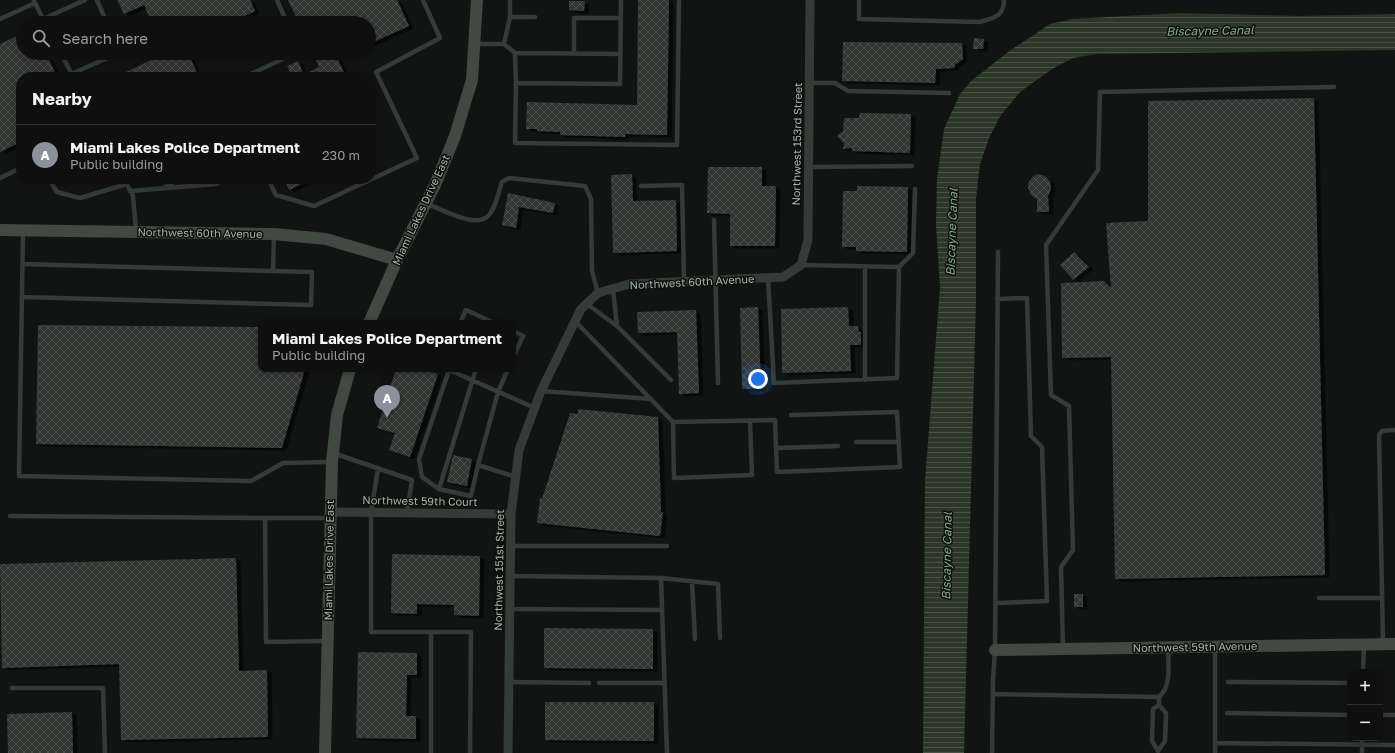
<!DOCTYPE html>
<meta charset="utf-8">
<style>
:root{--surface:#0e0f0e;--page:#171817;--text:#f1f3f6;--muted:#9b9c9e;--line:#2e2f2e;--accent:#8c9099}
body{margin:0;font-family:"Golos Text",sans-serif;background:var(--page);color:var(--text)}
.controls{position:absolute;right:12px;bottom:12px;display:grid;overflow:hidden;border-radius:8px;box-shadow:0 2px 10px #0003}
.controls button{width:36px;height:36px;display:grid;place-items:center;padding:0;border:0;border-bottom:1px solid var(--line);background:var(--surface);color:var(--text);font:20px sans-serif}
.you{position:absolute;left:758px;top:379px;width:14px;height:14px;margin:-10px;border:3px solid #fff;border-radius:50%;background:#1a73e8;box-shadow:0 0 0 6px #1a73e833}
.badge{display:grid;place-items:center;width:26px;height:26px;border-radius:50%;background:var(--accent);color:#fff;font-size:13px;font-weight:700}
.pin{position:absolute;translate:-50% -33px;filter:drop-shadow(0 1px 2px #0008)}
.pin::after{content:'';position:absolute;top:21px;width:14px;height:12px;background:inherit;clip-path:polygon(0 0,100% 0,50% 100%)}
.popup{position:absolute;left:258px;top:320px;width:258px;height:52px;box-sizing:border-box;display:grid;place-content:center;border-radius:8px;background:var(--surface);filter:drop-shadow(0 1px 3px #0005);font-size:13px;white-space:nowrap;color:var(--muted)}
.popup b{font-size:15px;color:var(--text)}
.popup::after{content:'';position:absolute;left:50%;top:100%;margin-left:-8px;border:8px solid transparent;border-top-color:var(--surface)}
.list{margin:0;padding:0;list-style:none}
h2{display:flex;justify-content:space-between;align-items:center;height:52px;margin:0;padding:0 16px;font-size:17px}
h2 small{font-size:13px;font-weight:400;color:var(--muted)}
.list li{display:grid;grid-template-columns:26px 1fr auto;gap:12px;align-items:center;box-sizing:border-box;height:60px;padding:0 16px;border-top:1px solid var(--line)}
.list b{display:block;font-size:15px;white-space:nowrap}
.list p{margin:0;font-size:13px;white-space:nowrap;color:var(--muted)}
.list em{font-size:13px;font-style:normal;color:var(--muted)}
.icon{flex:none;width:22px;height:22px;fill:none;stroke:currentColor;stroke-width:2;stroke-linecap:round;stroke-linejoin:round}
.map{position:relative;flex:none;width:1395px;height:753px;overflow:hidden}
.search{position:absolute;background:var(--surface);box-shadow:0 2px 10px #0003;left:16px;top:16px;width:360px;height:44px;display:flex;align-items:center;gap:10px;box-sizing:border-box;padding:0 14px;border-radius:22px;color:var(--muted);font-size:15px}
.panel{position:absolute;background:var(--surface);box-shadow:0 2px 10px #0003;left:16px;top:72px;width:360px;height:112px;border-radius:16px}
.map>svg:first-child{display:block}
.water{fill:url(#water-rules)}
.building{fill:url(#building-cross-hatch);filter:url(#shadow)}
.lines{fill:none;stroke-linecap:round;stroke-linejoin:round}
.lane{stroke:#353b36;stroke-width:4.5}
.street{stroke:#353b36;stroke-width:9}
.secondary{stroke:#414942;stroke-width:12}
.labels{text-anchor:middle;stroke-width:3;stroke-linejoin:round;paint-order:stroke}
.street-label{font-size:11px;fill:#a4b4a4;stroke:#0d0f0e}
.water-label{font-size:12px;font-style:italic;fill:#84b07a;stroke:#0d0f0e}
</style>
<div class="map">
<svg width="1395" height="753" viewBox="0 0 1395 753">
<defs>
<pattern id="water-rules" width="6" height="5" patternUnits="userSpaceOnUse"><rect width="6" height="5" fill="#2c3729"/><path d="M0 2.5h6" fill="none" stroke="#485245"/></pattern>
<pattern id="building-cross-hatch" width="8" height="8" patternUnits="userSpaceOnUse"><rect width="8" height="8" fill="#323633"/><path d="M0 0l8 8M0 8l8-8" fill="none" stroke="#4d514e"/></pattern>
<filter id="shadow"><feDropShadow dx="4.5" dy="2.5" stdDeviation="0" flood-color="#0009"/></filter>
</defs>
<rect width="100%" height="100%" fill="#121413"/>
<path class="water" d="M1178,13L1300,16L1395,14V50L1096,54L1073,58L1052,69L1020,92L1001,115L989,138L980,164L976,199V300L964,753H923L925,481L940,288L936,224L937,179L944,129L960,94L971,81L1008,52L1050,24L1072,19Z"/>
<path class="building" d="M117,0H250L255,11L231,23H152L144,5L124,14Z
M288,0H397L409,26L369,44V23H299Z
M638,0H669L667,135L625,134V137L560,135V132L537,131V129H526L527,102L637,105Z
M569,1H585L584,11L569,10Z
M23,33V53H46L57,77H21V142L0,152V44Z
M974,38L984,39L983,49H973Z
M843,42L962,43L963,59L955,65L954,68L936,69L935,83L842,81Z
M153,53H188L199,77H116L155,58Z
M313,53H335L346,77H292L287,66L298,61L304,75L319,67Z
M1314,98L1325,575L1115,579L1111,357L1062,358L1061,283L1104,281L1111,288L1106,223L1148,221V101Z
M860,113L911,114L910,153L852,151V148L843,149L844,143L837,136L843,131L844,118H859Z
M708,167H762V186H776L775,246H730V214L707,213Z
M632,174L633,201L676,200L677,251L613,253L611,175Z
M1037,174L1045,176L1050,181L1051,189L1048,196L1049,212H1037V199L1031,195L1028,188V183L1032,177Z
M284,179H312L289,190Z
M857,186L908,187L907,252L856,251V247H842L843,191H857Z
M508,193L555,203L553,213L519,207L516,228L502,225Z
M1074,252L1089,267L1073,280L1060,265Z
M758,307L761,389H742L740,308Z
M848,307L849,326H858L859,332H861V345H850L851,371L782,373L781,309Z
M696,310L699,393L679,394L677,332L638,333L637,312Z
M38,325L261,327V369H305L282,448L36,444Z
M396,369H422L438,374L410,457L389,450L395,433L377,428Z
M578,409L658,417L661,512H663L660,536L537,523L540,498L542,499L570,413L578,414Z
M453,455L472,459L467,486L447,482Z
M392,554L480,556L479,616L454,615V605L417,604V614L391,613Z
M236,558L239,671L267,670L268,737L121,740L119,664L2,668L0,564Z
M1074,594H1083V607H1074Z
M544,628L653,629V669L544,668Z
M358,652L417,653V675H407L406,716H416V739L356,738Z
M545,702H654V741L545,740Z
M72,712L73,753H8L7,714Z"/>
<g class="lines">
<path class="lane" d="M97,0L107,23
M277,0L287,23
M510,0V17
M621,0L620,84L516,83L515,143L677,145L679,0
M859,0V19L979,22C993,18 1004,17 1004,0
M34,1L45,23
M0,19L35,3
M43,19L85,0
M476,44H504L515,53L620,54
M504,44L510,17H535
M61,53L73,77
M515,53L516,83
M574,53V18H620
M71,74L119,53
M244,77L296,53
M809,83H835L848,91L949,93
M808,167L912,166
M0,178L21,168
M49,179L57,192L80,198L127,184
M124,179L133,196L136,231
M268,179L276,195L314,206L417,158L376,72L440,38L423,0
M641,186L682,185L684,281
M165,187L180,179
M130,191L216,184L224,179
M427,204C442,209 475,229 488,216C496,208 498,193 502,182L509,178L585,186L591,199L592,271L598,293
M714,220L718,383
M23,232L19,476L251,481L283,463L330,462
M865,267V380
M899,267L913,253L915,189
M273,271L274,235
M768,278L774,383L897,378L899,267L801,265
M613,289L617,326L671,380
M22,297L311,305L312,272L22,264
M587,304L617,326
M575,321L673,422L775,420L777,472L900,467L897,412L791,415
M460,323L466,310L494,323
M513,331L523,336L513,357
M447,369L535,408
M508,369L498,392L478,465L516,477
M449,370L419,459L422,477L439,489L476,369
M541,391L651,399
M673,422L674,478L752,475L750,420
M856,442H899
M776,448L838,446
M333,453L412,480L407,513
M378,469L371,512V632H431
M439,489L471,496L478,465
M10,516L265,518
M510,546H667
M510,576L661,578L667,753
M661,578L718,584L720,638
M692,581L695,639
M1319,598H1382
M996,603L1047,601L1042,447L1031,436L1027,298L997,299
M510,609L662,610
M327,641L266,642L265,518H329
M1383,644L1379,435L1382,431L1395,430
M1215,648V743
M1063,649L1061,567L1073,550L1069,406L1051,395L1046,245L1098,170L1100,92L1334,87
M1363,672L1364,646
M509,682L589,683
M1228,682L1350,683
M599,683H664
M12,688H103L105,753
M993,694L1159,697C1172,686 1168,663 1168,648
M1159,697V705L1166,713L1165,741L1158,751L1152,741L1153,709L1159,705
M1227,713L1350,715
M1380,715H1395
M431,753V632H471L470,753
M992,753L993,680L995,650L998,252
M1215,753V743L1395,745
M1362,753V738"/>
<path class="street" d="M330,512L511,514
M508,753L511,514L519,450L541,391L581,309L598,293L629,284L783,277L801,265L808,240L810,0"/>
<path class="secondary" d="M0,230L274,234L326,239L397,260
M369,323L397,260L435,185L455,136L472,80L477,0
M995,650L1395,644
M325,753L332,462L337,415L350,369"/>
</g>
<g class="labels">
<g class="street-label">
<text transform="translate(797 144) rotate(-89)" y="4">Northwest 153rd Street</text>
<text transform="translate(421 210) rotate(-65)" y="4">Miami Lakes Drive East</text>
<text transform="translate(200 233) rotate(1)" y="4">Northwest 60th Avenue</text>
<text transform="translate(692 282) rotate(-3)" y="4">Northwest 60th Avenue</text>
<text transform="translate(420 501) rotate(1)" y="4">Northwest 59th Court</text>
<text transform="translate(329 560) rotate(-89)" y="4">Miami Lakes Drive East</text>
<text transform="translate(499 570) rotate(-89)" y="4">Northwest 151st Street</text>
<text transform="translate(1195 647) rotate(-1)" y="4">Northwest 59th Avenue</text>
</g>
<g class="water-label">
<text transform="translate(1210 31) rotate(-1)" y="4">Biscayne Canal</text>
<text transform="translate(952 232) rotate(-88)" y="4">Biscayne Canal</text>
<text transform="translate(947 556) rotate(-89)" y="4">Biscayne Canal</text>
</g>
</g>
</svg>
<div class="controls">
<button>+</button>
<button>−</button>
</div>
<div class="you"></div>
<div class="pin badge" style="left:387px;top:418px">A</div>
<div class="popup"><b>Miami Lakes Police Department</b>Public building</div>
<div class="search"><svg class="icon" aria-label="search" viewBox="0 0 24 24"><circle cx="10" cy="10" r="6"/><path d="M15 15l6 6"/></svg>Search here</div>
<section class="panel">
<h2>Nearby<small></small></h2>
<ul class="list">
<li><span class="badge">A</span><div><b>Miami Lakes Police Department</b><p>Public building</p></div><em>230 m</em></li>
</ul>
</section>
</div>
